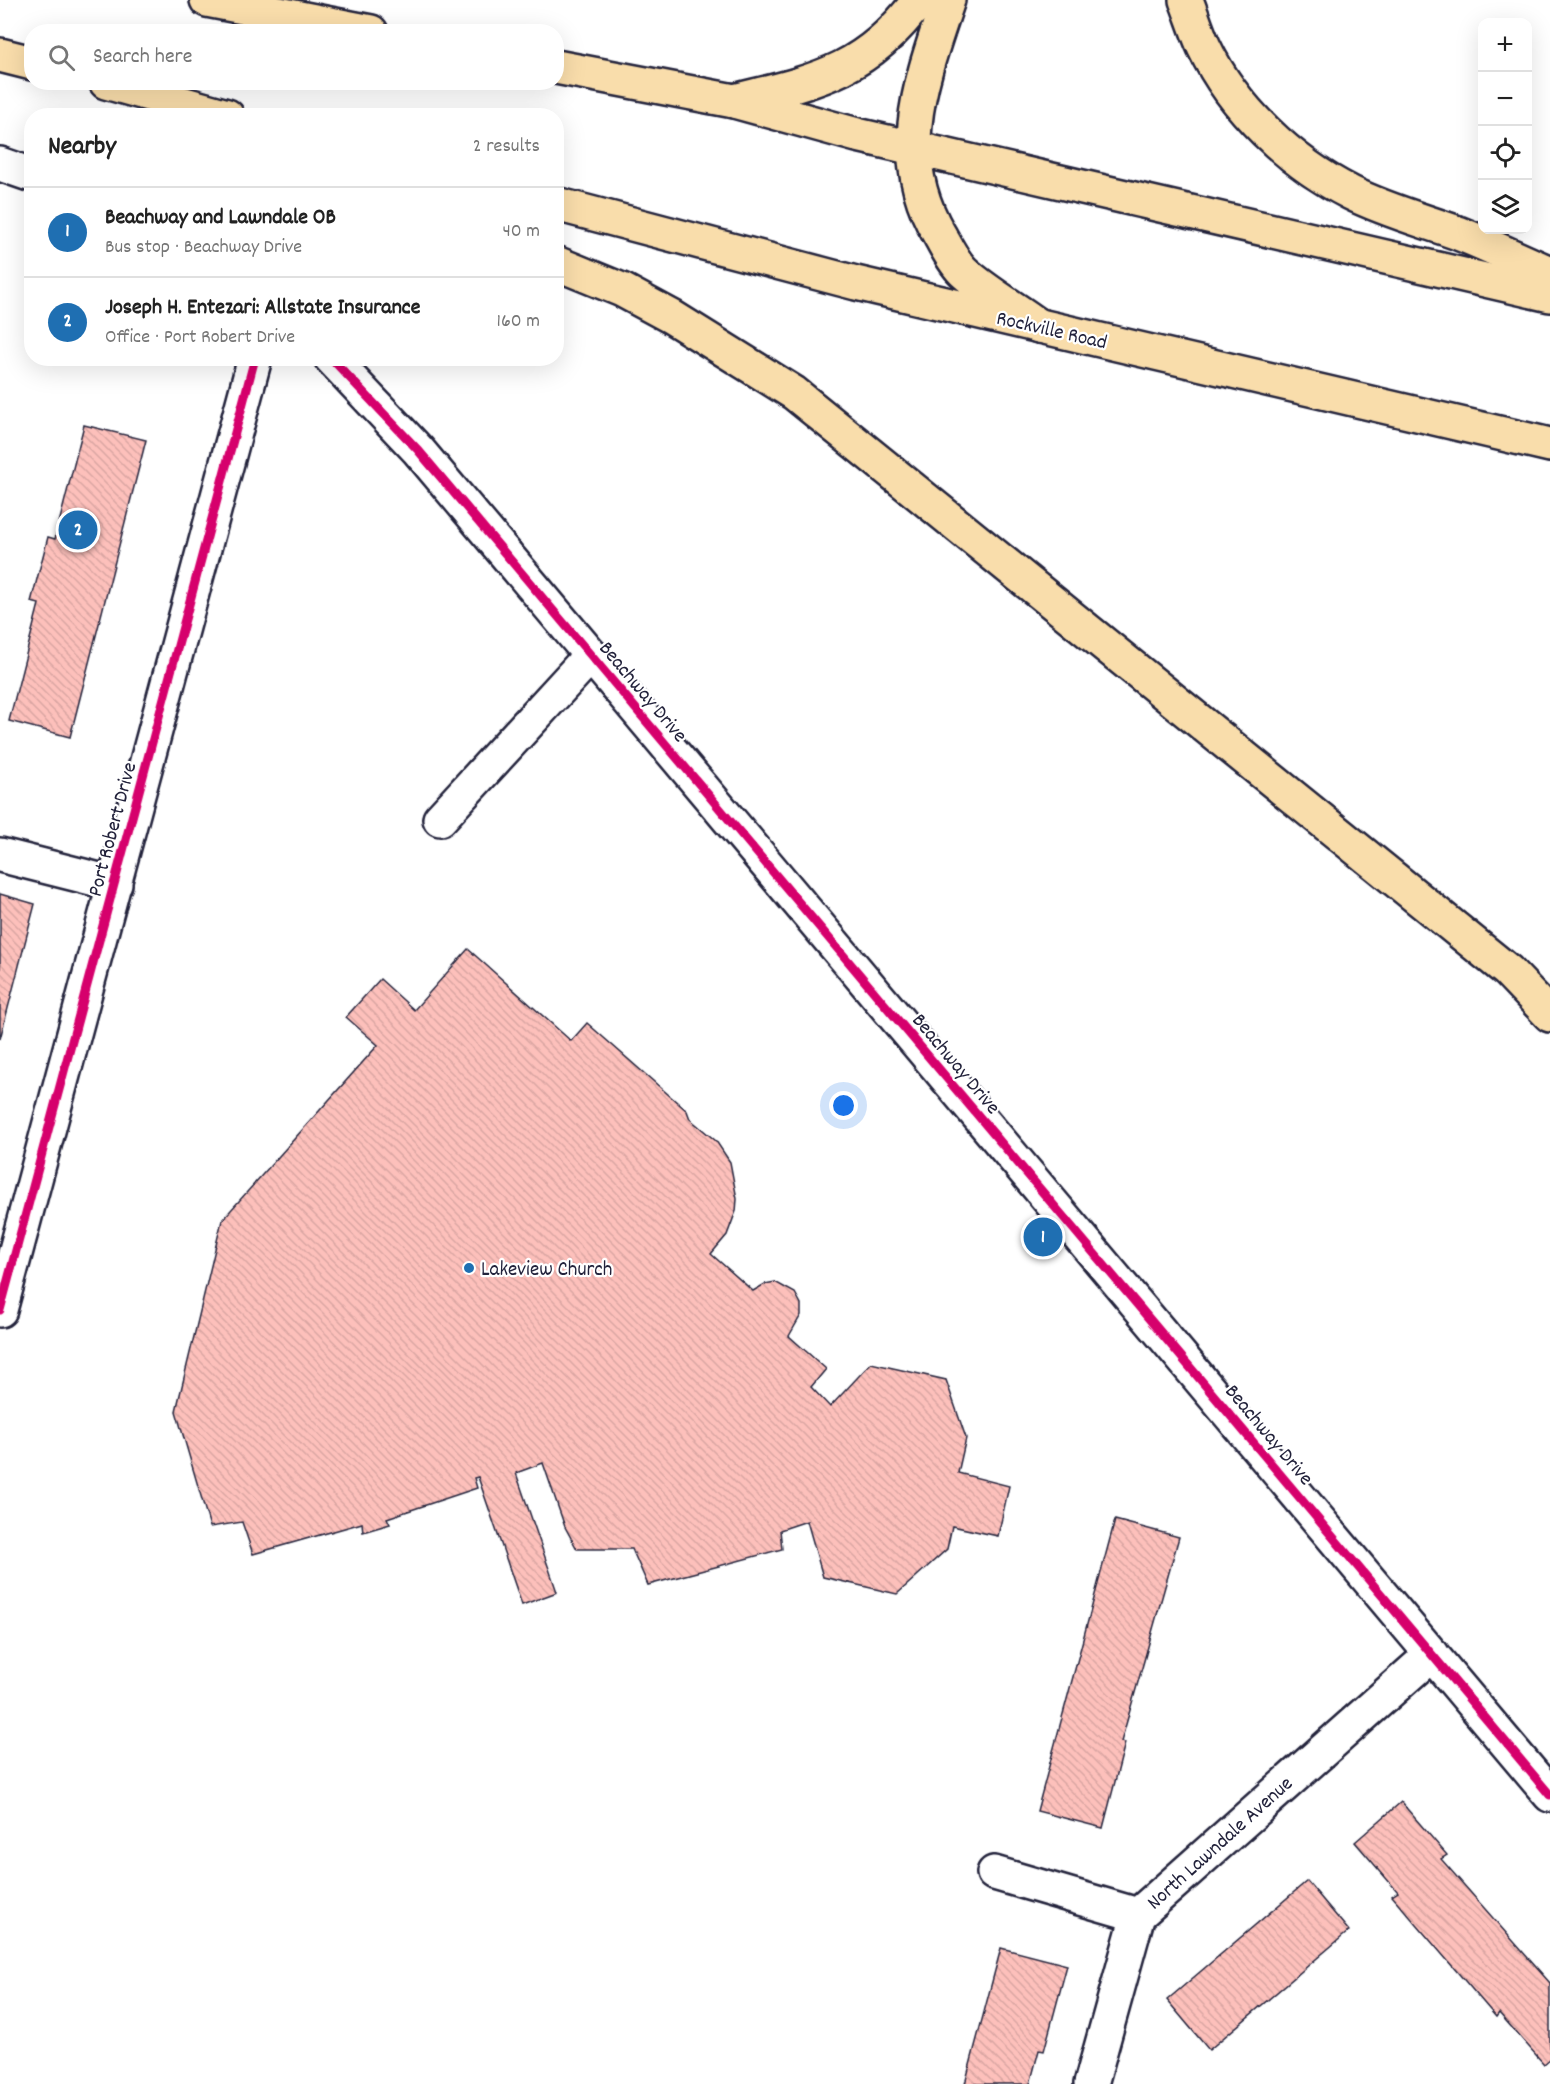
<!DOCTYPE html>
<meta charset="utf-8">
<style>
:root{--surface:#fff;--page:#f2f2f2;--text:#222;--muted:#767676;--line:#e0e0e0;--accent:#1f6fb2}
body{margin:0;font-family:Dekko,sans-serif;background:var(--page);color:var(--text)}
.controls{position:absolute;right:18px;top:18px;display:grid;overflow:hidden;border-radius:12px;box-shadow:0 6px 24px #0002}
.controls button{width:54px;height:54px;display:grid;place-items:center;padding:0;border:0;border-bottom:2px solid var(--line);background:var(--surface);color:var(--text);font:30px sans-serif}
.you{position:absolute;left:844px;top:1106px;width:21px;height:21px;margin:-15px;border:4px solid #fff;border-radius:50%;background:#1a73e8;box-shadow:0 0 0 9px #1a73e833}
.badge{display:grid;place-items:center;width:39px;height:39px;border-radius:50%;background:var(--accent);color:#fff;font-size:20px;font-weight:700}
.pin{position:absolute;translate:-50% -50%;border:3px solid #fff;box-shadow:0 2px 6px #0006}
.list{margin:0;padding:0;list-style:none}
h2{display:flex;justify-content:space-between;align-items:center;height:78px;margin:0;padding:0 24px;font-size:26px}
h2 small{font-size:20px;font-weight:400;color:var(--muted)}
.list li{display:grid;grid-template-columns:39px 1fr auto;gap:18px;align-items:center;box-sizing:border-box;height:90px;padding:0 24px;border-top:2px solid var(--line)}
.list b{display:block;font-size:22px;white-space:nowrap}
.list p{margin:0;font-size:20px;white-space:nowrap;color:var(--muted)}
.list em{font-size:20px;font-style:normal;color:var(--muted)}
.icon{flex:none;width:33px;height:33px;fill:none;stroke:currentColor;stroke-width:2;stroke-linecap:round;stroke-linejoin:round}
.map{position:relative;flex:none;width:1550px;height:2084px;overflow:hidden}
.search{position:absolute;background:var(--surface);box-shadow:0 6px 24px #0002;left:24px;top:24px;width:540px;height:66px;display:flex;align-items:center;gap:15px;box-sizing:border-box;padding:0 21px;border-radius:24px;color:var(--muted);font-size:22px}
.panel{position:absolute;background:var(--surface);box-shadow:0 6px 24px #0002;left:24px;top:108px;width:540px;height:258px;border-radius:24px}
.map>svg:first-child{display:block}
.building{fill:url(#building-back-hatch);stroke:#22223b;stroke-width:1.5}
.lines{fill:none;stroke-linecap:round;stroke-linejoin:round}
.minor-casing{stroke:#22223b;stroke-width:38}
.major-casing{stroke:#22223b;stroke-width:38}
.highway-casing{stroke:#22223b;stroke-width:38}
.minor{stroke:#fff;stroke-width:33}
.major{stroke:#f9ddab;stroke-width:33}
.highway{stroke:#f9ddab;stroke-width:33}
.cycleway-casing{stroke:#fff;stroke-width:13}
.cycleway{stroke:#d6006c;stroke-width:9}
.poi-dot{fill:#1f6fb2;stroke:#fff;stroke-width:2}
.labels{text-anchor:middle;stroke-width:4.5;stroke-linejoin:round;paint-order:stroke}
.street-label{font-size:21px;fill:#22223b;stroke:#fff}
.poi-label{font-size:21px;fill:#22223b;stroke:#fff;text-anchor:start}
</style>
<div class="map">
<svg width="1550" height="2084" viewBox="0 0 1550 2084">
<defs>
<pattern id="building-back-hatch" width="6" height="6" patternUnits="userSpaceOnUse" patternTransform="scale(1.5)"><rect width="6" height="6" fill="#fdc0bb"/><path d="M-1 5l2 2M0 0l6 6M5-1l2 2" fill="none" stroke="#d9a5a2"/></pattern>
</defs>
<rect width="100%" height="100%" fill="#fff"/>
<filter id="ink" filterUnits="userSpaceOnUse"><feTurbulence type="fractalNoise" baseFrequency=".0167" numOctaves="2"/><feDisplacementMap in="SourceGraphic" scale="12" xChannelSelector="R" yChannelSelector="G"/><feConvolveMatrix kernelMatrix="1 2 1 2 8 2 1 2 1" color-interpolation-filters="sRGB"/></filter>
<g filter="url(#ink)">
<path class="building" d="M84,425L146,440L70,737L9,721L39,604L31,602L48,537L55,539Z
M0,894L35,904L0,1039Z
M468,949L571,1041L587,1023L687,1111L690,1119L716,1141L730,1162L737,1199L736,1211L727,1235L711,1254L753,1291L765,1284L775,1282L795,1293L801,1304V1315L789,1336L826,1369L811,1387L830,1407L871,1363L946,1380L966,1438L958,1473L1009,1486L998,1536L952,1526L947,1549L897,1594L823,1577L807,1521L780,1530L782,1549L648,1585L632,1549H577L565,1527L543,1463L516,1473L557,1592L522,1605L478,1477L474,1478L477,1488L387,1518L390,1524L363,1532L362,1523L253,1554L242,1522L210,1527L176,1411L222,1220L378,1045L346,1017L380,979L414,1010Z
M1115,1520L1179,1537L1121,1742L1125,1743L1103,1828L1037,1811Z
M1401,1802L1447,1855L1441,1859L1550,1983V2059L1544,2064L1499,2013L1496,2017L1392,1896L1398,1892L1355,1842Z
M1307,1881L1349,1931L1209,2050L1167,2000Z
M1001,1948L1067,1965L1044,2051L1039,2050L1030,2084H965Z"/>
<g class="lines">
<g class="minor-casing">
<path id="minor" d="M0,164L32,175
M331,358L418,450L1550,1795
M440,819L591,655
M0,855L115,884
M0,1310L255,358
M994,1873L1138,1915
M1091,2084L1138,1915L1432,1654"/>
</g>
<g class="major-casing">
<path id="major" d="M207,0L371,32
M0,55L32,63
M556,67L734,101L857,135L1550,295
M106,82L227,116
M556,204L856,283L1550,445"/>
</g>
<g class="highway-casing">
<path id="highway" d="M948,0C921,81 892,154 939,234C946,246 954,263 964,272C986,292 1015,308 1039,326
M1186,0C1192,15 1197,32 1204,47C1233,108 1291,163 1351,193C1385,210 1422,220 1458,233C1489,245 1519,260 1550,273
M734,101C816,81 866,72 919,0
M556,263L622,290L672,317L794,393L1508,971L1550,1015"/>
</g>
<use href="#minor" class="minor"/>
<use href="#major" class="major"/>
<use href="#highway" class="highway"/>
<g class="cycleway-casing">
<path id="cycleway" d="M331,358L418,450L1550,1795
M0,1310L255,358"/>
</g>
<use href="#cycleway" class="cycleway"/>
</g>
</g>
<circle class="poi-dot" cx="469" cy="1268" r="6"/>
<g class="labels">
<g class="street-label">
<text transform="translate(1052 329) rotate(13)" y="7">Rockville Road</text>
<text transform="translate(644 691) rotate(50)" y="7">Beachway Drive</text>
<text transform="translate(111 829) rotate(-75)" y="7">Port Robert Drive</text>
<text transform="translate(957 1063) rotate(50)" y="7">Beachway Drive</text>
<text transform="translate(1270 1434) rotate(50)" y="7">Beachway Drive</text>
<text transform="translate(1219 1842) rotate(-42)" y="7">North Lawndale Avenue</text>
</g>
<g class="poi-label">
<text x="481" y="1275">Lakeview Church</text>
</g>
</g>
</svg>
<div class="controls">
<button>+</button>
<button>−</button>
<button><svg class="icon" aria-label="locate" viewBox="0 0 24 24"><circle cx="12" cy="12" r="6"/><path d="M12 2v4M12 18v4M2 12h4M18 12h4"/></svg></button>
<button><svg class="icon" aria-label="layers" viewBox="0 0 24 24"><path d="M12 4l9 5-9 5-9-5zM3 14l9 5 9-5"/></svg></button>
</div>
<div class="you"></div>
<div class="pin badge" style="left:1043px;top:1237px">1</div>
<div class="pin badge" style="left:78px;top:530px">2</div>
<div class="search"><svg class="icon" aria-label="search" viewBox="0 0 24 24"><circle cx="10" cy="10" r="6"/><path d="M15 15l6 6"/></svg>Search here</div>
<section class="panel">
<h2>Nearby<small>2 results</small></h2>
<ul class="list">
<li><span class="badge">1</span><div><b>Beachway and Lawndale OB</b><p>Bus stop · Beachway Drive</p></div><em>40 m</em></li>
<li><span class="badge">2</span><div><b>Joseph H. Entezari: Allstate Insurance</b><p>Office · Port Robert Drive</p></div><em>160 m</em></li>
</ul>
</section>
</div>
